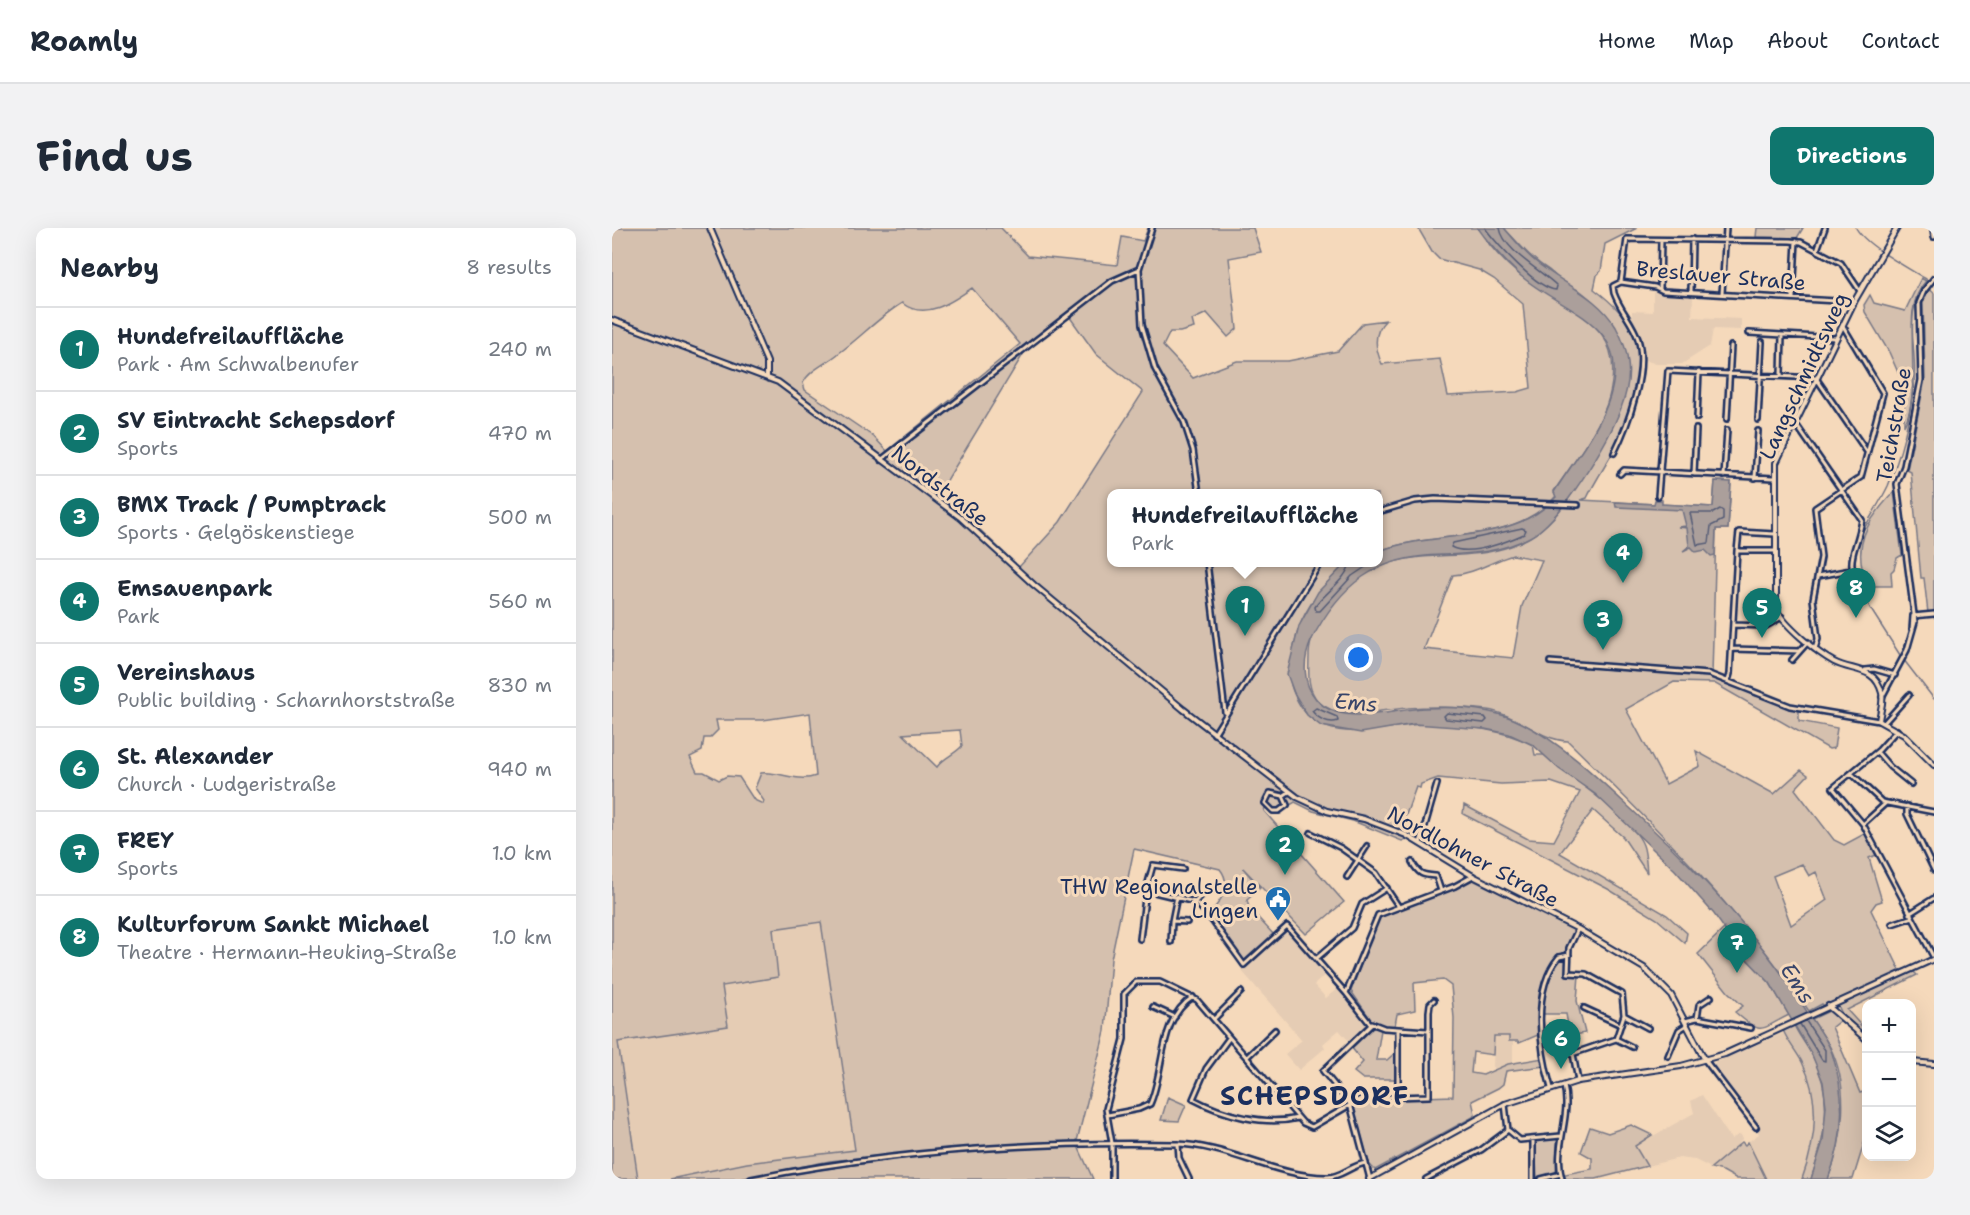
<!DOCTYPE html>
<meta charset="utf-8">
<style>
:root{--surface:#fff;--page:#f2f2f3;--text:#1f2937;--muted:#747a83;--line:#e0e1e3;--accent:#0f766e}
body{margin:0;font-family:"Shantell Sans",sans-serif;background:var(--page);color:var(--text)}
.controls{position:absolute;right:18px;bottom:18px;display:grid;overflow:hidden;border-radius:12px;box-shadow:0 6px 24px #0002}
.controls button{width:54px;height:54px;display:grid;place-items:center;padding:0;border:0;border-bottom:2px solid var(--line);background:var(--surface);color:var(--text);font:30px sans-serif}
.you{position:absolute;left:747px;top:430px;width:21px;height:21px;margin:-15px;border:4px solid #fff;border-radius:50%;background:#1a73e8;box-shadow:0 0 0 9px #1a73e833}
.badge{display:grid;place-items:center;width:39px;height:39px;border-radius:50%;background:var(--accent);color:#fff;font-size:20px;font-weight:700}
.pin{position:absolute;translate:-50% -50px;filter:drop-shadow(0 2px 3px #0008)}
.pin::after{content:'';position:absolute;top:32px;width:21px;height:18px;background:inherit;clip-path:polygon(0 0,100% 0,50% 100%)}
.popup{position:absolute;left:495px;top:261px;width:276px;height:78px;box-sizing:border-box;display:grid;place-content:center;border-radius:12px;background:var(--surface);filter:drop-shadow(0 2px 4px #0005);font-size:20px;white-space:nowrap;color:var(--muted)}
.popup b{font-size:22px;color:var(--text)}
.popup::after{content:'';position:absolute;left:50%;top:100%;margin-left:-12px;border:12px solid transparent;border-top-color:var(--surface)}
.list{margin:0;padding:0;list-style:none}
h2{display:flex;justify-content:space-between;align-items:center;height:78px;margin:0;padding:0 24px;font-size:26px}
h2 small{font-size:20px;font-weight:400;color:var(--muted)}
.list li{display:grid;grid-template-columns:39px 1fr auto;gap:18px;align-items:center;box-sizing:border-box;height:84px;padding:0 24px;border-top:2px solid var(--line)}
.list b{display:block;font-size:22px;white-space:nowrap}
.list p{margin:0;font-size:20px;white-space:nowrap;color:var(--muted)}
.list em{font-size:20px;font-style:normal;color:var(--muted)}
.icon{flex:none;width:33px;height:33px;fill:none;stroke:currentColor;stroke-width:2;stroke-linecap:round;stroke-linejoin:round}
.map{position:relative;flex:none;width:1322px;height:951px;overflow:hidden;border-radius:12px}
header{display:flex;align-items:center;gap:36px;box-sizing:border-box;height:84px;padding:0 30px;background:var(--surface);border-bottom:2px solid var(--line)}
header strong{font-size:28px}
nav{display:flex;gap:33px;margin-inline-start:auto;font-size:21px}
.intro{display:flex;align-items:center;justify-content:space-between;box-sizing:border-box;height:144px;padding:0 36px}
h1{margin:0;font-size:42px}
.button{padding:15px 27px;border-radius:12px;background:var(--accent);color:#fff;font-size:21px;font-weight:700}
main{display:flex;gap:36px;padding:0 36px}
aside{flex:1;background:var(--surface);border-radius:12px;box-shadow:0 6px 24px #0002}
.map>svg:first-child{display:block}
.built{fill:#e5ccb4}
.green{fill:#d5c0ae;stroke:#787886;stroke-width:1.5;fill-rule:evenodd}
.water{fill:#ab9f9b;stroke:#717283;stroke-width:1.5}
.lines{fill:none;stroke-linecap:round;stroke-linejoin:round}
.shore{stroke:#555c76;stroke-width:1.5}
.stream{stroke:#717283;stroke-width:1.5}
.street-casing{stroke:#1b2f5e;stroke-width:8}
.secondary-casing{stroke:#1b2f5e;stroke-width:8}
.street{stroke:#f5d9bb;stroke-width:3}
.secondary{stroke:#f5d9bb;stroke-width:4}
.labels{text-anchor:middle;stroke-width:6;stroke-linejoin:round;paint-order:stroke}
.street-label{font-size:21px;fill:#1b2f5e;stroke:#f5d9bb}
.poi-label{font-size:21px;fill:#1b2f5e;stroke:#f5d9bb;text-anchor:end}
.water-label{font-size:22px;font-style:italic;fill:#38456a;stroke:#f5d9bb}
.district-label{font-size:27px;font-weight:bold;letter-spacing:1.5px;fill:#1b2f5e;stroke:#f5d9bb}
</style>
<header>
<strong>Roamly</strong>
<nav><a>Home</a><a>Map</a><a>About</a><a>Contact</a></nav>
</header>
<div class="intro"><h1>Find us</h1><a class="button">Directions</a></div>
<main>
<aside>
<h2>Nearby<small>8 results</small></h2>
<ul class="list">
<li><span class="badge">1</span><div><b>Hundefreilauffläche</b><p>Park · Am Schwalbenufer</p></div><em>240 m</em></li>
<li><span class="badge">2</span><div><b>SV Eintracht Schepsdorf</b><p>Sports</p></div><em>470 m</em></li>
<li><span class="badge">3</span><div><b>BMX Track / Pumptrack</b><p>Sports · Gelgöskenstiege</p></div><em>500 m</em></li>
<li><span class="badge">4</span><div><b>Emsauenpark</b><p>Park</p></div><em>560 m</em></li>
<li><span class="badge">5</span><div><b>Vereinshaus</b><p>Public building · Scharnhorststraße</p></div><em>830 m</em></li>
<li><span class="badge">6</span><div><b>St. Alexander</b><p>Church · Ludgeristraße</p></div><em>940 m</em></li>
<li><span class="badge">7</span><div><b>FREY</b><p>Sports</p></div><em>1.0 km</em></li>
<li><span class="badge">8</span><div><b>Kulturforum Sankt Michael</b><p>Theatre · Hermann-Heuking-Straße</p></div><em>1.0 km</em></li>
</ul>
</aside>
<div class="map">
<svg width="1322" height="951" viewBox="0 0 1322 951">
<rect width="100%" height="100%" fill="#f5d9bb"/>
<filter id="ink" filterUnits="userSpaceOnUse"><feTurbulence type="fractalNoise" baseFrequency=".0167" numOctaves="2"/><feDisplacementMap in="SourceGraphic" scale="12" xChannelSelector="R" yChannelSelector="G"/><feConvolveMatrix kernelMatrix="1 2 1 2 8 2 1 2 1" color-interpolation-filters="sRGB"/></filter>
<g filter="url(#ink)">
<path class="built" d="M1041,64L1081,69L1080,89L1129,91V102L1101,101L1098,118L1070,136H1044L1033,132L1030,116L1020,93V83L1041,84Z
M209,694L243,922L135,935L58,951H26L6,814L115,798L110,757L160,701Z
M677,702L715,745L702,757L714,770L726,760L755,793V797L737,813L727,802L711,816L713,820L687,842L673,826L690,812L630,743Z
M1172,805L1191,835L1203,872L1199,926L1190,951H1154L1136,914L1147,906L1143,899L1146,897L1101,838L1102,835Z
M882,808H897V813H901V834L881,841Z
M1090,867L1119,911L1128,906L1131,910L1123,919L1125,921L1099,940L1083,932L1067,930L1035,938L1023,918L1082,885L1079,873Z"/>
<path class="green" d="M0,0H389L416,28L505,37L510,9L531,13L536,0H641L649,24L617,30L625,101L616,109L595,85L580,92L582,100L568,104H558L551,118L581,150L625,133H676L726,123L751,95L774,92C761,104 763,121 770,136L828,131L836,168L905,164L919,160L911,76L882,51L867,42L827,31L820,24L806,0H865C877,17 895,38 912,50C961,86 1016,96 997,169C990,198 959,238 942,263L944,268C902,317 823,302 767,323L766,266H500V334L734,335C716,355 696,373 687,400C683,410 682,421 680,431C675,447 678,459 686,474C712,524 778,494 820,496C855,498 890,501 921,517L923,527H932C956,549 1019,587 1031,617C1034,625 1034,636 1035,645L1011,609L981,582L948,625L1055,687L1075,705L1073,715L1045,691L996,661L851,586L852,577L916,611L942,613L968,564L939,554L889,556L826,550L809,556L808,560L804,559L790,598L794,611L790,613L741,593L701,583L683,574L670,582L661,583L654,577L652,583L732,674L694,706L631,640L648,660L635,672L637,680L662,707L632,737L596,687C608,675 621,657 608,641L522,621L499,731L493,803L465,913L339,920L218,933L127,951H58L135,935L243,922L209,694L161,701L166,749L110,758L116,798L6,814L26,951H0ZM360,60L408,116L275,223L262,209L193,162L191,155C198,141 216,135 227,125C249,109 267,89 290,75C313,93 340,74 360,60ZM457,88L484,126L531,164L448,294L407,339L362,296L326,267L413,123ZM198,485L204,548C185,555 168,543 149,545L143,560L152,573L151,576L142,572L127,549L115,548L107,552L92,544H85L78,529L90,523L92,510H98L106,502L104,492H151ZM348,502L350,518C342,527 332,529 325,539L291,506Z
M892,0H1025L993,16L989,43L985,47L982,61C1021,90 1039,120 1021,169C1016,182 1015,196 1009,209C999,230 985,249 975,270L968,272L1101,279L1103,253L1119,254L1116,301H1104L1100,447L1144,468V466L1187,482V493L1225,500L1222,520L1217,521L1102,455L1062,454L1014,481L1054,556L1088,538L1084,523L1162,566L1189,542L1196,547L1183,561L1222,612L1232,617L1254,605L1264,627L1257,630L1270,673L1264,675L1259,682L1288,742L1298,740L1305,747L1235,782L1254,803L1252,806L1230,786L1225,775L1214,780L1210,776L1197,783C1129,683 1043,598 956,513C927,512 905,486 875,482C849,479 823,478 796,480C770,481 727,495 706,473C694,460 697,442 697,426C698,399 725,365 747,350C799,315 845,337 899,318C939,304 957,271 979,236C1019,171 1038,118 971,65C965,60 959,60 953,56C947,53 944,47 938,43C919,31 907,16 892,0ZM901,327L930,332L910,378L901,430L812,421L841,347C862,346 880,333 901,327ZM1190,636L1197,648L1204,644L1215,672L1179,697L1161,648Z
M1145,0H1191L1185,10L1144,9Z
M1309,50L1314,53C1286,82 1313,158 1292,198V158L1277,124L1253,84L1252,77L1258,67L1262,75L1293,83Z
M1317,61L1322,65V384L1316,385L1312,350H1309L1299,244L1295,242L1313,151L1311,74Z
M1282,264L1290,327L1285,330L1282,341L1279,344L1280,358H1256C1238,319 1255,292 1282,264Z
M861,652L965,702L959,719L958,746L967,747L965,773L973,805L958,808L954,786H930L926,807L907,815L906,813H897V808H882L881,827L861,824L859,845L871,847L896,836L931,830L932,838L894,843L891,856L886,860L860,873L863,886L861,889L763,942L757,936L741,877L752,871L841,868L842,790L839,758L831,752L802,755L803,782L785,786L783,797L769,802L764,832H775L784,824V851H751L742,844L751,834L739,819L762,796L739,763L766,690Z
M1112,701L1131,727L1158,755L1177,787C1148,801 1151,809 1123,784L1131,778L1116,764L1086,726Z
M1217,783L1230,791L1220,799L1248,865L1254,863V909L1241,951H1216C1232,911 1238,859 1218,819C1213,809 1206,800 1200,791Z
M1182,797C1187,809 1196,818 1201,829C1222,869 1213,910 1199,951H1190C1204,913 1209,872 1190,834C1184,823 1176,814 1171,802Z
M556,869L574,877L567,893L549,892Z
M1019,897L1040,907L1023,918L1035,938L984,951H953V946L980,941V930L969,924L978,899L996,905Z
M945,911L944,944L925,950L923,913Z
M1130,914L1133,917L1136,914L1154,951H1125L1111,943L1099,940Z
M465,916L481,951H153C257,932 360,922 465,916Z"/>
<path class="water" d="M866,0H892C902,11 911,23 923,33C950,56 985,67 1004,99C1010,110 1015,122 1016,135C1018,149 1014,167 1009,180C997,213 949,293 918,309C890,324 861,326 830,327C764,328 728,356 699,413C691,431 690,455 704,471C728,500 781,481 813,480C846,478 881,480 910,495C958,520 995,559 1034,595C1092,649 1150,712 1192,779C1201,794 1214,808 1220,825C1234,868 1233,909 1216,951H1199L1211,913L1214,878L1211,854L1200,827L1158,755L1131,727L1102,686L1063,642L983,566L947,541L921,517L897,506L873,501L802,496L749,505L709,498L695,487L682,465L675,446L687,398L706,364L734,335L766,334L767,323C823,302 902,317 944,269L942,264C961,234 988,202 998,168C1020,94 952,85 909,48C894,34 877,17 866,0Z
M1103,253L1119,254L1116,301H1104L1103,327L1099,328L1093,322L1084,324L1079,319L1071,323L1077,318L1075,300L1066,299L1074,298L1070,282L1004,279L1003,274L1042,276L1043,272H1050V276L1101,279Z"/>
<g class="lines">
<path class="shore" d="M873,0C885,16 925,61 944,62L945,58C930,43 891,22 888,0
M1108,281L1111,283V292L1099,298L1097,315L1085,317L1078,285H1101Z
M910,300L914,302L912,306C894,314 858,329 839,319L841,315Z
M738,334C736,351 712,365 703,379L704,383H708L740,348L761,334
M704,480L725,489L726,493C717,496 706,491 700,483Z
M835,485L873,489L875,492L872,495L834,491L832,488Z
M1188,796L1210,832L1213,833V822L1194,793"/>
<path class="stream" d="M1244,0C1254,18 1296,40 1314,51
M1247,311C1255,293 1267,277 1276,258C1289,227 1298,188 1302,155C1306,121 1289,80 1315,52
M1245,316L1242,342L1258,380L1288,427L1322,471"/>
<g class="street-casing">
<path id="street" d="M540,0L527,41L530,97L543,141L572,194L581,222L587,266
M1321,0L1322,9
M1205,22L1213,0
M1009,54L1015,11L1178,13L1189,14L1229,35L1248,63
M1009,54L1043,59L1051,63L1242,74
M1048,61L1049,12
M1079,65L1080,11
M1110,66L1114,0
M1181,70L1184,13
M1137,105L1223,110
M1169,147L1170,107
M1085,190L1087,144
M1115,191L1119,118
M1146,192L1150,114
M1183,195L1250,292C1244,328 1231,327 1249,366
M1002,225C1016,197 1036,143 1026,111C1021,95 1008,82 1002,65L1001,58L1009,54
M269,232L500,53L527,41
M1008,246L1012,242L1162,250
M1082,246L1084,201
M1112,248L1115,202
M1143,250L1146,203
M1046,268L1056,143L1204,150L1255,224
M766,284L803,273L823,271L966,277
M1125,323L1127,304L1163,306
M595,334L613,484
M1206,348L1239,342
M1301,388L1322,386
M1121,397L1154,398L1170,389
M1300,401L1301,388
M1120,421L1188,423
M1203,421L1206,411L1201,371L1209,329L1203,280L1249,249L1271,165L1231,98
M1180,432L1196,414
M938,434L1097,446L1178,478L1267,493
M1253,442L1262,441L1283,447
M1116,453L1118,446L1125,323H1163
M1270,469L1295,422L1303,394L1285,256L1292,238L1309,152L1307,75L1312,63L1322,50
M1272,495L1297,467
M1285,502L1267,522L1221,560L1251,596L1322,730
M602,506L709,334
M1265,524L1278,539L1299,556
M1239,545L1270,574L1322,584
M671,568L675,577L667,583H661L653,575L658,565L671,568L677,564
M1295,578V586L1322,642
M1251,596L1274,575
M699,605L729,620L764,645L787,679
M808,615L825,556
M800,634C807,647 811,647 824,648L829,663
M735,649L755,618
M534,662L583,674L596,687L632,737L675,698L734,765
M583,674L594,663
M1297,686L1322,670
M560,693L575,694
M1280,696L1298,690
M528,711L534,662L541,637L571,641
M559,714L560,693L565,668
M705,730L740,700L750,676L775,660
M541,779L563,789
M972,780L1009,797
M1012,787L1036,800
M1085,790L1087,777L1099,769
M602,791L629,764
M1073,793L1085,790L1139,800
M759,795L772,800L816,803
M786,801V868
M617,810L594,841L581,871C611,887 653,898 686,890
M1004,811L1020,819
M959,815L966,853
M960,826L1004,811L1012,787L1010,766L974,746L956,745L957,720L966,701
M1056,828L1067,802L1075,797
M635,829L663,802
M1093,832L1144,899
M939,860C928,822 919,762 947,729L957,727
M496,887L527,881L538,876C553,843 546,791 581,769
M896,902L908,912L949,908
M921,911V951
M566,916L567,930L577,951
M139,951C280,923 421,913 565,916C614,917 668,950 716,949C729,949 740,937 754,935
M500,951V915L494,881L512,811V766L524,754H548L585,772L691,895L700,899L750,870L817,868V784L818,776L822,772
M758,951L738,876L711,843L759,797L734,765L766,687L843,658L861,648
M814,951L869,922L896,902L893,876
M929,951L949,946
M950,951C941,920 960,888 952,858"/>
</g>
<g class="secondary-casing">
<path id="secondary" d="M98,0L155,134V149
M1285,0L1242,74L1164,235V381C1172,397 1205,425 1222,434C1241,444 1263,438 1270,465C1272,474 1268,483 1267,493L1292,507L1322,537
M0,92L166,154L349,290L422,357L571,481L685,569L715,583L752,591L794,607L861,648L966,701L1032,740L1059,767L1093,832
M1216,778L1254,811
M1300,834L1322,836
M757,951L893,876L966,853L1069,838L1113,826L1322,731"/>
</g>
<use href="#street" class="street"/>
<use href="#secondary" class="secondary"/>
</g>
</g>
<defs>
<g id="civic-pin" transform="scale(1.35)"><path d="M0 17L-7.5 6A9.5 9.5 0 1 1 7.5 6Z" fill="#1f6fb2" stroke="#f5d9bb"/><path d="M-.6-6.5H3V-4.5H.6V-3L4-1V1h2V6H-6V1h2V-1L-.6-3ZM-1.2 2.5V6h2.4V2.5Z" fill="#fff"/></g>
</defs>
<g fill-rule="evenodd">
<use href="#civic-pin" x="666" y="671"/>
</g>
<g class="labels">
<g class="street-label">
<text transform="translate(1109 48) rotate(5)" y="7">Breslauer Straße</text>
<text transform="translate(1192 148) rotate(-65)" y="7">Langschmidtsweg</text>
<text transform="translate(1282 197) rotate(-80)" y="7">Teichstraße</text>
<text transform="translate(328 258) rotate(38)" y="7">Nordstraße</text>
<text transform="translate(861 629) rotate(28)" y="7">Nordlohner Straße</text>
</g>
<g class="poi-label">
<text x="646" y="666">THW Regionalstelle<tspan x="646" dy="24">Lingen</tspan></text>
</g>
<g class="water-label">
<text transform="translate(744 474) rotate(5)" y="8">Ems</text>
<text transform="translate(1186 755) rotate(57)" y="8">Ems</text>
</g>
<g class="district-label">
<text x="703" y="877">SCHEPSDORF</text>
</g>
</g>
</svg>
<div class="controls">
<button>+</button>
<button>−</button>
<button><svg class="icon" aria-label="layers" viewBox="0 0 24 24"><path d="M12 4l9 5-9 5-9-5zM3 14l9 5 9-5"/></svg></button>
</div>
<div class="you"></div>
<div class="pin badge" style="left:633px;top:408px">1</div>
<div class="popup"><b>Hundefreilauffläche</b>Park</div>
<div class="pin badge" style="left:673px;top:647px">2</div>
<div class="pin badge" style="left:991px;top:422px">3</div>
<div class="pin badge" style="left:1011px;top:355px">4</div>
<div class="pin badge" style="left:1150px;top:410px">5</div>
<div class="pin badge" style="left:949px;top:841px">6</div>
<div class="pin badge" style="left:1125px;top:745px">7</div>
<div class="pin badge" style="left:1244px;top:390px">8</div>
</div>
</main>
